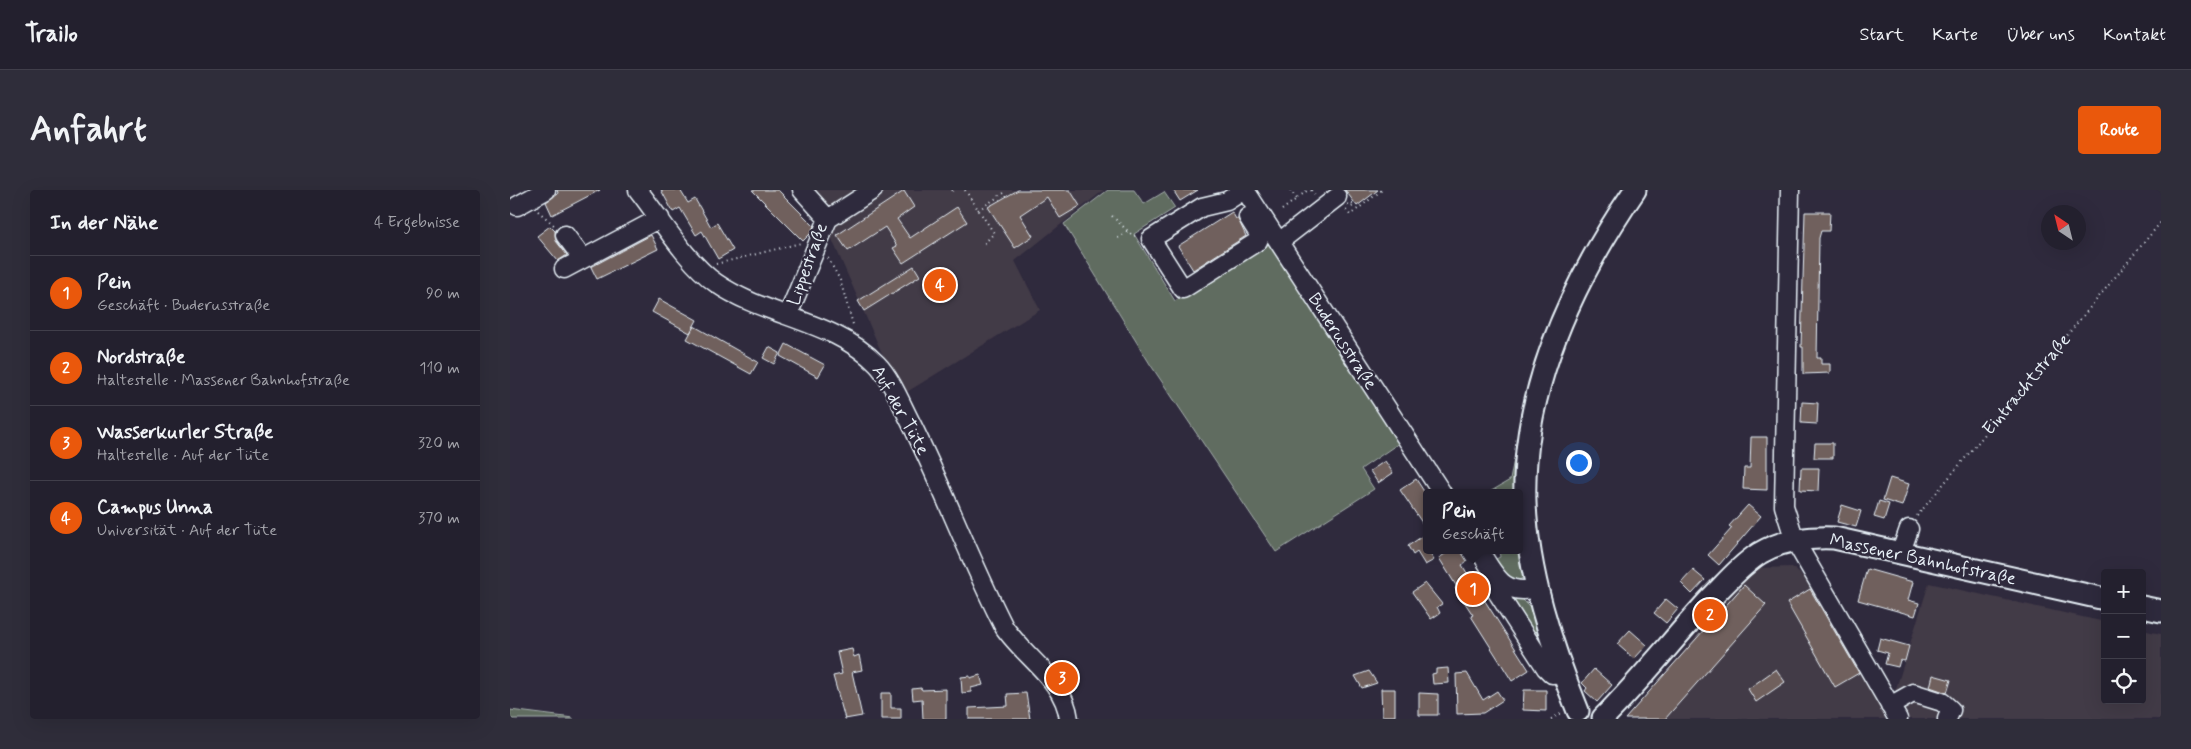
<!DOCTYPE html>
<html lang="de">
<meta charset="utf-8">
<style>
:root{--surface:#23202e;--page:#2f2d3a;--text:#f1f3f6;--muted:#a3a3aa;--line:#403e4a;--accent:#ea580c}
body{margin:0;font-family:Mynerve,sans-serif;background:var(--page);color:var(--text)}
.controls{position:absolute;right:15px;bottom:15px;display:grid;overflow:hidden;border-radius:5px;box-shadow:0 5px 20px #0002}
.controls button{width:45px;height:45px;display:grid;place-items:center;padding:0;border:0;border-bottom:1px solid var(--line);background:var(--surface);color:var(--text);font:25px sans-serif}
.compass{position:absolute;left:1531px;top:15px;width:45px;height:45px;border-radius:50%;background:var(--surface);box-shadow:0 5px 20px #0002;rotate:325deg}
.you{position:absolute;left:1068px;top:272px;width:18px;height:18px;margin:-12px;border:4px solid #fff;border-radius:50%;background:#1a73e8;box-shadow:0 0 0 8px #1a73e833}
.badge{display:grid;place-items:center;width:32px;height:32px;border-radius:50%;background:var(--accent);color:#fff;font-size:16px;font-weight:700}
.pin{position:absolute;translate:-50% -50%;border:2px solid #fff;box-shadow:0 1px 5px #0006}
.popup{position:absolute;left:913px;top:299px;width:100px;height:65px;box-sizing:border-box;display:grid;place-content:center;border-radius:5px;background:var(--surface);filter:drop-shadow(0 1px 4px #0005);font-size:16px;white-space:nowrap;color:var(--muted)}
.popup b{font-size:19px;color:var(--text)}
.popup::after{content:'';position:absolute;left:50%;top:100%;margin-left:-10px;border:10px solid transparent;border-top-color:var(--surface)}
.list{margin:0;padding:0;list-style:none}
h2{display:flex;justify-content:space-between;align-items:center;height:65px;margin:0;padding:0 20px;font-size:21px}
h2 small{font-size:16px;font-weight:400;color:var(--muted)}
.list li{display:grid;grid-template-columns:32px 1fr auto;gap:15px;align-items:center;box-sizing:border-box;height:75px;padding:0 20px;border-top:1px solid var(--line)}
.list b{display:block;font-size:19px;white-space:nowrap}
.list p{margin:0;font-size:16px;white-space:nowrap;color:var(--muted)}
.list em{font-size:16px;font-style:normal;color:var(--muted)}
.icon{flex:none;width:28px;height:28px;fill:none;stroke:currentColor;stroke-width:2;stroke-linecap:round;stroke-linejoin:round}
.map{position:relative;flex:none;width:1651px;height:529px;overflow:hidden;border-radius:5px}
header{display:flex;align-items:center;gap:30px;box-sizing:border-box;height:70px;padding:0 25px;background:var(--surface);border-bottom:1px solid var(--line)}
header strong{font-size:24px}
nav{display:flex;gap:28px;margin-inline-start:auto;font-size:18px}
.intro{display:flex;align-items:center;justify-content:space-between;box-sizing:border-box;height:120px;padding:0 30px}
h1{margin:0;font-size:35px}
.button{padding:12px 22px;border-radius:5px;background:var(--accent);color:#fff;font-size:18px;font-weight:700}
main{display:flex;gap:30px;padding:0 30px}
aside{flex:1;background:var(--surface);border-radius:5px;box-shadow:0 5px 20px #0002}
.map>svg:first-child{display:block}
.built{fill:#423a47}
.green{fill:#606c60;stroke:#a4aeac}
.building{fill:#70605d;stroke:#e8f1f8}
.lines{fill:none;stroke-linecap:round;stroke-linejoin:round}
.minor-casing{stroke:#e8f1f8;stroke-width:21}
.major-casing{stroke:#e8f1f8;stroke-width:25}
.path{stroke:#e8f1f8;stroke-width:2;stroke-dasharray:1 4;stroke-linecap:butt}
.minor{stroke:#2f2a3d;stroke-width:18}
.major{stroke:#2f2a3d;stroke-width:21}
.labels{text-anchor:middle;stroke-width:4.5;stroke-linejoin:round;paint-order:stroke}
.street-label{font-size:18px;fill:#e8f1f8;stroke:#2f2a3d}
</style>
<header>
<strong>Trailo</strong>
<nav><a>Start</a><a>Karte</a><a>Über uns</a><a>Kontakt</a></nav>
</header>
<div class="intro"><h1>Anfahrt</h1><a class="button">Route</a></div>
<main>
<aside>
<h2>In der Nähe<small>4 Ergebnisse</small></h2>
<ul class="list">
<li><span class="badge">1</span><div><b>Pein</b><p>Geschäft · Buderusstraße</p></div><em>90 m</em></li>
<li><span class="badge">2</span><div><b>Nordstraße</b><p>Haltestelle · Massener Bahnhofstraße</p></div><em>110 m</em></li>
<li><span class="badge">3</span><div><b>Wasserkurler Straße</b><p>Haltestelle · Auf der Tüte</p></div><em>320 m</em></li>
<li><span class="badge">4</span><div><b>Campus Unna</b><p>Universität · Auf der Tüte</p></div><em>370 m</em></li>
</ul>
</aside>
<div class="map">
<svg width="1651" height="529" viewBox="0 0 1651 529">
<rect width="100%" height="100%" fill="#2f2a3d"/>
<filter id="ink" filterUnits="userSpaceOnUse"><feTurbulence type="fractalNoise" baseFrequency=".02" numOctaves="2"/><feDisplacementMap in="SourceGraphic" scale="10" xChannelSelector="R" yChannelSelector="G"/><feConvolveMatrix kernelMatrix="1 2 1 2 8 2 1 2 1" color-interpolation-filters="sRGB"/></filter>
<g filter="url(#ink)">
<path class="built" d="M289,0H594L505,71L530,120L392,205L381,184L314,31Z
M1282,377L1302,394L1384,505L1419,393L1595,432V510H1632V440L1651,444V529H1116L1244,378Z"/>
<path class="green" d="M598,0H624L634,14L654,2L665,18L624,44L665,111L756,50L889,253L851,279L864,299L766,362L640,174L554,34Z
M1004,269H1009V303H978L1000,290Z
M989,360H1009L1016,386L1004,393L982,371L990,367Z
M993,402L1011,408L1023,420L1040,473Z
M0,520L63,528V529H0Z"/>
<path class="building" d="M47,0H90L42,25L36,12L48,3Z
M151,0H170L178,13L185,9L201,37L207,33L223,60L208,69L192,41L186,45L170,18L163,22Z
M242,0H268L304,36L300,44L293,51Z
M508,0H560L570,16L550,28L537,7L510,25L523,46L505,58L478,17Z
M663,0H688L670,11Z
M835,0H868L847,16Z
M394,1L404,17L387,29L400,48L447,17L457,32L393,73L383,58L387,56L375,37L338,61L327,45Z
M722,22L726,29H728L736,46L683,80L668,56Z
M1295,22H1320L1319,41H1311L1309,48L1307,168H1311V174H1320V183L1293,184V157H1291Z
M40,36L45,41L46,51L57,65L48,71L27,46Z
M141,45L148,59L87,89L81,77Z
M404,76L410,86L354,121L348,111Z
M149,109L187,130L180,143L142,122Z
M184,136L248,172L241,184L177,149Z
M276,154L315,175L308,187L270,166Z
M259,157L270,163L264,174L253,168Z
M1292,212L1308,213L1307,234L1291,233Z
M1241,247H1257V300L1233,299L1234,278H1240Z
M1305,253H1323V268H1304Z
M875,271L883,283L868,293L860,281Z
M1291,278H1309L1308,301L1290,300Z
M1380,288L1399,294L1392,316L1373,310Z
M906,289L917,306V340L890,300Z
M1369,311L1379,314L1374,330L1364,327Z
M1238,315L1251,326L1209,375L1198,365L1222,338L1219,336Z
M1332,315L1351,321L1346,337L1327,332Z
M917,343V360L924,370L915,375L907,362L903,365L898,356Z
M941,360H950L957,371L952,375L1019,480L1002,491L961,426L963,425L945,398L947,397L929,368Z
M1357,379L1403,392L1398,410L1409,413L1405,426L1348,410Z
M1183,380L1195,390L1182,404L1171,393Z
M915,393L932,414L927,417L930,423L921,429L902,402Z
M1234,395L1256,415L1155,529H1115Z
M1300,399L1349,483L1325,497L1277,413Z
M1156,409L1168,419L1156,433L1144,423Z
M1120,440L1137,455L1124,469L1107,454Z
M1370,448L1399,456L1395,471L1390,470L1388,477L1375,474L1378,463L1367,460Z
M342,459L344,467L349,465L352,480L342,482L352,526L335,529L323,486L332,484L327,462Z
M938,478L939,493L923,494L922,484L926,483V479Z
M1084,479L1102,495L1087,512L1075,501L1077,498L1072,493Z
M1266,479L1275,492L1246,512L1238,499Z
M859,481L867,493L852,498L845,486Z
M957,483L973,510L987,501L993,510L973,523L947,524L946,484Z
M470,485L473,495L461,498V502L452,503L451,487L460,486V488Z
M1423,485L1441,490L1437,503L1420,497Z
M411,498L412,500L436,499V529H413L412,509L403,510L402,499Z
M871,499H885V526H872Z
M1014,500H1036V521L1013,520Z
M371,503H381V518H391V529H371Z
M516,503L520,529H459V518L498,516L497,504Z
M909,503L928,504V525H909Z"/>
<g class="lines">
<g class="minor-casing">
<path id="minor" d="M128,0C150,28 177,73 206,93C255,127 324,130 367,174C381,188 392,216 401,233C434,300 460,370 494,437C515,468 554,489 559,529
M292,0L318,29
M734,0L717,11L692,17L641,49L673,99L748,51L750,46L738,27
M735,0L932,303
M1280,0L1274,316L1285,351L1388,529
M7,16L36,0
M318,29L363,0
M55,45L73,69
M769,52L827,7
M54,79L150,28
M278,125L318,29
M969,360C985,385 993,407 1027,398
M1391,362L1399,339
M988,390L987,402L1036,478L1042,484L1054,483
M1380,516L1403,503L1432,512L1441,520L1437,529"/>
</g>
<g class="major-casing">
<path id="major" d="M1632,417L1651,421
M1068,521C1041,455 1018,384 1015,313C1011,199 1062,92 1125,0
M1093,528C1131,490 1164,448 1200,409C1216,393 1231,375 1250,363C1272,350 1300,347 1324,348L1595,409"/>
</g>
<path class="path" d="M455,0L484,43L474,54
M780,0L787,9
M801,0L806,6
M442,1L443,0
M838,14L841,17L844,16L841,12
M468,20L494,3L495,0
M772,20L798,0
M836,20L840,25L872,0
M28,21L45,36
M602,26L623,46L628,45
M608,48L618,41
M318,68L330,90L344,138
M206,74L291,53
M1407,326L1651,32
M1041,529L1052,523"/>
<use href="#minor" class="minor"/>
<use href="#major" class="major"/>
</g>
</g>
<g class="labels">
<g class="street-label">
<text transform="translate(297 74) rotate(-70)" y="6">Lippestraße</text>
<text transform="translate(833 151) rotate(57)" y="6">Buderusstraße</text>
<text transform="translate(1516 194) rotate(-50)" y="6">Eintrachtstraße</text>
<text transform="translate(391 220) rotate(61)" y="6">Auf der Tüte</text>
<text transform="translate(1413 369) rotate(12)" y="6">Massener Bahnhofstraße</text>
</g>
</g>
</svg>
<div class="controls">
<button>+</button>
<button>−</button>
<button><svg class="icon" aria-label="locate" viewBox="0 0 24 24"><circle cx="12" cy="12" r="6"/><path d="M12 2v4M12 18v4M2 12h4M18 12h4"/></svg></button>
</div>
<svg class="compass" viewBox="-18 -18 36 36"><path d="M0-13l5 13h-10z" fill="#e53935"/><path d="M0 13l5-13h-10z" fill="#a3a3aa"/></svg>
<div class="you"></div>
<div class="pin badge" style="left:963px;top:399px">1</div>
<div class="popup"><b>Pein</b>Geschäft</div>
<div class="pin badge" style="left:1200px;top:425px">2</div>
<div class="pin badge" style="left:552px;top:488px">3</div>
<div class="pin badge" style="left:430px;top:95px">4</div>
</div>
</main>
